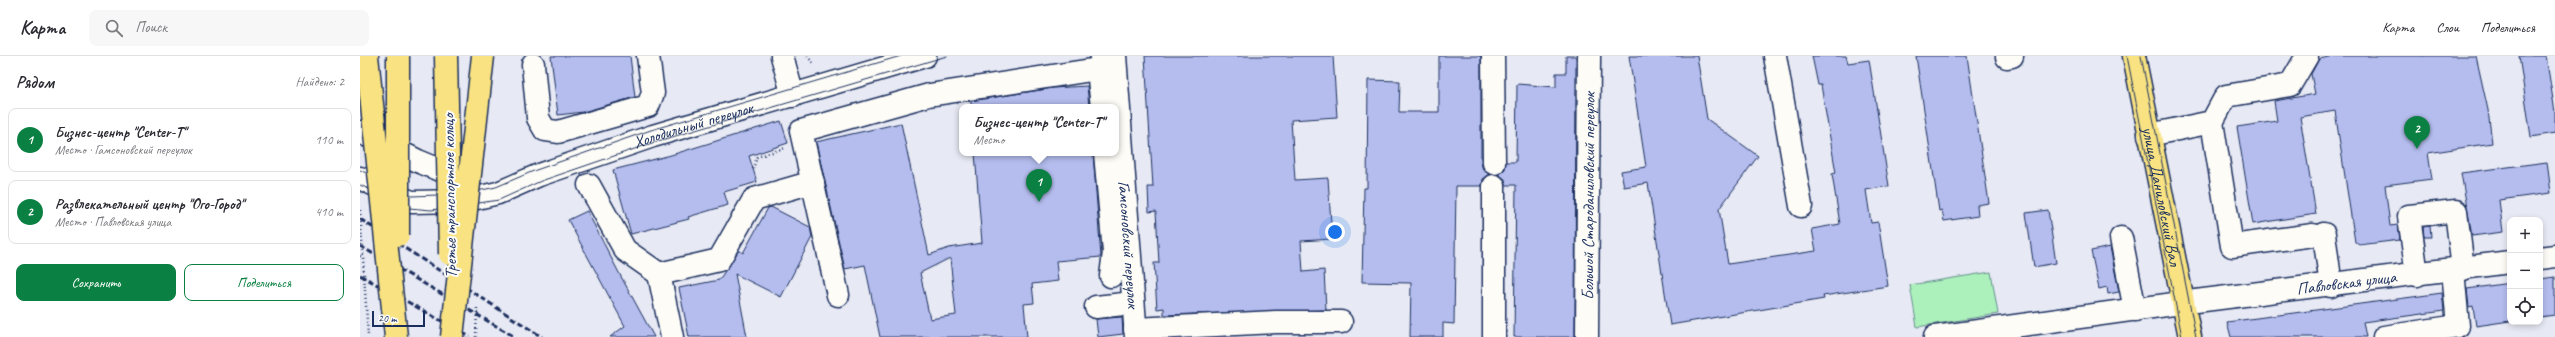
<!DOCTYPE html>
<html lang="ru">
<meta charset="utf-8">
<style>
:root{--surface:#fff;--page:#f7f7f7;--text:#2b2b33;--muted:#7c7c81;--line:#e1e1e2;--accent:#0b8043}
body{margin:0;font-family:Caveat,sans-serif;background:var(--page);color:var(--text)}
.controls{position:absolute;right:12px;bottom:12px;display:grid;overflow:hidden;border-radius:8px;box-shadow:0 2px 6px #0003}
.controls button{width:36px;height:36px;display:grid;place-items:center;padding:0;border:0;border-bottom:1px solid var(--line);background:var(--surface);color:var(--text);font:20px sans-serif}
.scale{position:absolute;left:12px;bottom:10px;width:53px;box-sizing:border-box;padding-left:4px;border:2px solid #1b2f5e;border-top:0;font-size:11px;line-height:14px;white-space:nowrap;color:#1b2f5e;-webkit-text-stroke:3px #fdfcf7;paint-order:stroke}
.you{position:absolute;left:975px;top:176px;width:14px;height:14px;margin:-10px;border:3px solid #fff;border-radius:50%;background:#1a73e8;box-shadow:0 0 0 6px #1a73e833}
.badge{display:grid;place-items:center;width:26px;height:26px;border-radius:50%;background:var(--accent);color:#fff;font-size:13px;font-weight:700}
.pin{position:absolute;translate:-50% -33px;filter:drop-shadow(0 1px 2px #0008)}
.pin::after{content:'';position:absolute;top:21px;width:14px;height:12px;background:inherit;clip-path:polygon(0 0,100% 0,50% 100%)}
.popup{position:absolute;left:599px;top:48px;width:160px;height:52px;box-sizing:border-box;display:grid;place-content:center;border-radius:8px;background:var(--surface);filter:drop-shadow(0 1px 3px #0005);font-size:13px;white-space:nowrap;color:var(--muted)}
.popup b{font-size:15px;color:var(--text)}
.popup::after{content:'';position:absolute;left:50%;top:100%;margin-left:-8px;border:8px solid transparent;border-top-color:var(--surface)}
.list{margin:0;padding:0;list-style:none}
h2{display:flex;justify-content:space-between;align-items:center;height:52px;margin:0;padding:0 16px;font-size:17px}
h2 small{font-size:13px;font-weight:400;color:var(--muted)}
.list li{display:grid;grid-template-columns:26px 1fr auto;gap:12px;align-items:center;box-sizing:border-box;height:64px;margin:0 8px 8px;padding:0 8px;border:1px solid var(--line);border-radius:8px}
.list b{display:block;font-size:15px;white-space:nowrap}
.list p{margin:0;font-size:13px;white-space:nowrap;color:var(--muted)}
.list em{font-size:13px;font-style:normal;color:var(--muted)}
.actions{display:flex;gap:8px;padding:12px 16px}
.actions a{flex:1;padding:9px 0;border:1px solid var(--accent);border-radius:8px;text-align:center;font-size:14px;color:var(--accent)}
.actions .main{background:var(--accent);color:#fff}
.icon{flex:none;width:22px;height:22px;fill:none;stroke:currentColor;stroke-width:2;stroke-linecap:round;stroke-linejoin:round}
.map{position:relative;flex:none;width:2195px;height:281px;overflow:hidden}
header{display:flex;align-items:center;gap:24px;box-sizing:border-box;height:56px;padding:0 20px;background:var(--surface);border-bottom:1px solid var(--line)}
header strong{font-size:19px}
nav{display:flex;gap:22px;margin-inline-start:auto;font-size:14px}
.search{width:280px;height:36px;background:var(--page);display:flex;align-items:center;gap:10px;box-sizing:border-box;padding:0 14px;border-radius:8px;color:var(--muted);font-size:15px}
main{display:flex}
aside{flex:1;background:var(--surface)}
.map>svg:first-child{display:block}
.pitch{fill:#acf1bb;stroke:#64908c}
.building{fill:#b4bdee;stroke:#1b2f5e;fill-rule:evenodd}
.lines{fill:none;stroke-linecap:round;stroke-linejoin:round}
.minor-casing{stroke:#1b2f5e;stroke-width:25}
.major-casing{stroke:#1b2f5e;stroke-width:25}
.path{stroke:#1b2f5e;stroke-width:2.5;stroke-dasharray:1 3;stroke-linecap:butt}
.minor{stroke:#fdfcf7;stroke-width:22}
.major{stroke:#f8e281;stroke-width:22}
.tram{stroke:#1b2f5e;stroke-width:1}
.rail{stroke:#1b2f5e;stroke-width:3;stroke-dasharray:6 3;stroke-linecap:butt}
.major-bridge-casing{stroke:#1b2f5e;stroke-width:25;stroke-linecap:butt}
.path-bridge{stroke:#1b2f5e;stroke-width:2.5;stroke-dasharray:1 3;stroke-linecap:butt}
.major-bridge{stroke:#f8e281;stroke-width:22}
.labels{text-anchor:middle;stroke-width:4;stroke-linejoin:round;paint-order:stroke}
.street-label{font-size:17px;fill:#1b2f5e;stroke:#fdfcf7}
</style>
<header>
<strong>Карта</strong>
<div class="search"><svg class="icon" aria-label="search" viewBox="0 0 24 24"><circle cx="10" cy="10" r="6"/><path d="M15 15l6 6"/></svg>Поиск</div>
<nav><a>Карта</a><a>Слои</a><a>Поделиться</a></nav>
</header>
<main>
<aside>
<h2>Рядом<small>Найдено: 2</small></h2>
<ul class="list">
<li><span class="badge">1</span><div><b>Бизнес-центр &quot;Center-T&quot;</b><p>Место · Гамсоновский переулок</p></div><em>110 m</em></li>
<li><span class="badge">2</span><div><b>Развлекательный центр &quot;Ого-Город&quot;</b><p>Место · Павловская улица</p></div><em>410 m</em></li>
</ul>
<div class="actions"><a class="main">Сохранить</a><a>Поделиться</a></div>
</aside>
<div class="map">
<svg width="2195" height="281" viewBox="0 0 2195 281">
<rect width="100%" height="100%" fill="#e7e9f4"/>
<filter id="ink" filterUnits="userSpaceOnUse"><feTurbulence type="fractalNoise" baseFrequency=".025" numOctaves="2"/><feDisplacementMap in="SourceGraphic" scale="8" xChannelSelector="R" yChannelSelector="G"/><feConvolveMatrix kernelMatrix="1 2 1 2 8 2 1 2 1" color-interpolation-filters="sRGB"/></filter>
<g filter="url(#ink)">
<path class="pitch" d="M1631,216L1638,258L1557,271L1550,229Z"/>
<path class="building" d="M191,0H270L275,41L223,56L198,59Z
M785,0H973L977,61L931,64L935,124L968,122L972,183L941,185L943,216L964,214L966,254L804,259V252L797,253L794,207H799L796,155L789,156L788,131H793Z
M1079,0H1121V107L1123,114L1130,118L1123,123L1122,130H1096L1094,268L1083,267V281H1050L1051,227L1002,226L1004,132H1007L1008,24L1040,25L1039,56H1079Z
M1206,0H1216L1215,281H1154L1156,129H1146L1145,123L1138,118L1145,113L1146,106H1156L1157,28L1196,31V17H1206Z
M1269,0H1337L1347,63L1398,100L1359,153L1368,208L1456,195L1452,173L1480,168L1472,118L1476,117L1461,29H1458L1452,0H1486L1488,7L1509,4L1529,130L1506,134L1511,167L1518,166L1528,230L1463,240L1464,243L1310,269L1288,127L1264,131L1261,115L1286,111Z
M1556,0H1607L1629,147L1617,149L1618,160L1584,165L1582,154L1579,155Z
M1974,0H2116L2128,54L2132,87L2068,97L2072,123L2025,129L2030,170L2038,169L2040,184L1999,189L1995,186L1975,55L1940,61L1956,158L1893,168L1877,71L1917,65L1914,45L1955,38L1951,18L1959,3Z
M2159,0H2186L2195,56V77L2171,81Z
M727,30L729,51H611V45L693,32Z
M421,65L428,87L389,100L397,126L364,136L368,149L328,161L329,163L271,178L253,114L311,99Z
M541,67L569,199L589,192L622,187L615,97H733L741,201L696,205L698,225L672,228L674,247L664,248L667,281H520L505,209L485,213L456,86ZM590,202L596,259L570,263L560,217Z
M2187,106L2191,137L2139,144L2143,176L2112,180L2101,117Z
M411,151L450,171L452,181L421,241L375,218L387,281H329L319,232L359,224L379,194L383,197L408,152Z
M1688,154L1696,207L1674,211L1666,157Z
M227,155L258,215L294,281H250L265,270L208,164Z
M2070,170L2071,181H2064L2063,171Z
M1750,191L1759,236L1748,238L1747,231L1739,233L1731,195Z
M2195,221V259L2180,261V223Z
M2150,227V265L2116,270L2113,250L2109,251L2107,233Z
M2082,237L2084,255L2003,266L2006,281H1871L1867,266Z
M762,261L763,278L738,281L736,263Z"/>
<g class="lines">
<g class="minor-casing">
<g id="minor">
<path d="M422,0L433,40"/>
<path id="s1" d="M755,0L776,281"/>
<path d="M1133,0L1134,107"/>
<path d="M1415,0L1441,150"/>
<path d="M1647,1L1652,0"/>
<path d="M173,8L178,62L185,74L198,76L288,50L293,37L288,0"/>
<path d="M742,51L738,13L743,0"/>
<path d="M1852,66L1872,190L1953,179"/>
<path d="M0,76L58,105L104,124"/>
<path d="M1789,79L1852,66L1866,40L1930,29L1947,0"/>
<path d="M745,97L754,196L751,220"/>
<path id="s2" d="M0,122L51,146L104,145L138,137L179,119L293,80L565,0"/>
<path d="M229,129L265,194L299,218L359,204L394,143L453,126"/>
<path d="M1134,130V281"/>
<path d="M1964,178L1971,230"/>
<path d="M1761,182L1775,254"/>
<path d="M2180,202L2195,200"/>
<path d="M299,218L312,281"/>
<path d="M2057,219L2049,160L2096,155L2103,213"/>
<path d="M478,239L441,75L569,39L738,13"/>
<path d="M736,251L773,247"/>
<path d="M775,273L916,266H981"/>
<path id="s3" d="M1227,281L1229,0"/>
<path id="s4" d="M1575,281L1828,246L2150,206"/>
<path d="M2024,281L2098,270L2093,214"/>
</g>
</g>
<g class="major-casing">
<g id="major">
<path id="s5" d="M1774,0L1830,281"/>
</g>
</g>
<path class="path" d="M447,0L455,9
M393,113L397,101L425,92
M0,200L3,202"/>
<use href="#minor" class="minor"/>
<use href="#major" class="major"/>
<path class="tram" d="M1767,0L1822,281
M1781,0L1836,281
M0,114L52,140L103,138L136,131L176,114L291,74L541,0
M0,129L49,152L71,154L139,144L181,125L295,86L587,0"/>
<path class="rail" d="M0,163L182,281
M0,190L155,281
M0,219L110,281"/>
<g class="major-bridge-casing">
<path id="major-bridge" d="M7,0L36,281
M86,0L90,198
M38,179V0
M92,281L123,0"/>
</g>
<path class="path-bridge" d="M0,154L8,281
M116,281L117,251"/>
<use href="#major-bridge" class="major-bridge"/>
</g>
</g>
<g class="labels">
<g class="street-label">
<text dy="6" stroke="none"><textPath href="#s2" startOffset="351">Холодильный переулок</textPath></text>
<text transform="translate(89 140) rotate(-91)" y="6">Третье транспортное кольцо</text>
<text dy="6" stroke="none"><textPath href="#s3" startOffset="141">Большой Староданиловский переулок</textPath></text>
<text dy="6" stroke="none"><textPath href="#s5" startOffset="143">улица Даниловский Вал</textPath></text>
<text dy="6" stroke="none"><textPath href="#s1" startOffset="189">Гамсоновский переулок</textPath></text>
<text dy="6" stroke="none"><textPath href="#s4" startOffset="415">Павловская улица</textPath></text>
</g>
</g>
</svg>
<div class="controls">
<button>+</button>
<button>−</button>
<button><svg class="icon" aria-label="locate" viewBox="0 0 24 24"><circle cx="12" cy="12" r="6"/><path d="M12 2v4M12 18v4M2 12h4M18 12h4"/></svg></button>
</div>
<div class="scale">20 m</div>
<div class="you"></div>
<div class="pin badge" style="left:679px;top:146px">1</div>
<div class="popup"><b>Бизнес-центр &quot;Center-T&quot;</b>Место</div>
<div class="pin badge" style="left:2057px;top:93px">2</div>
</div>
</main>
